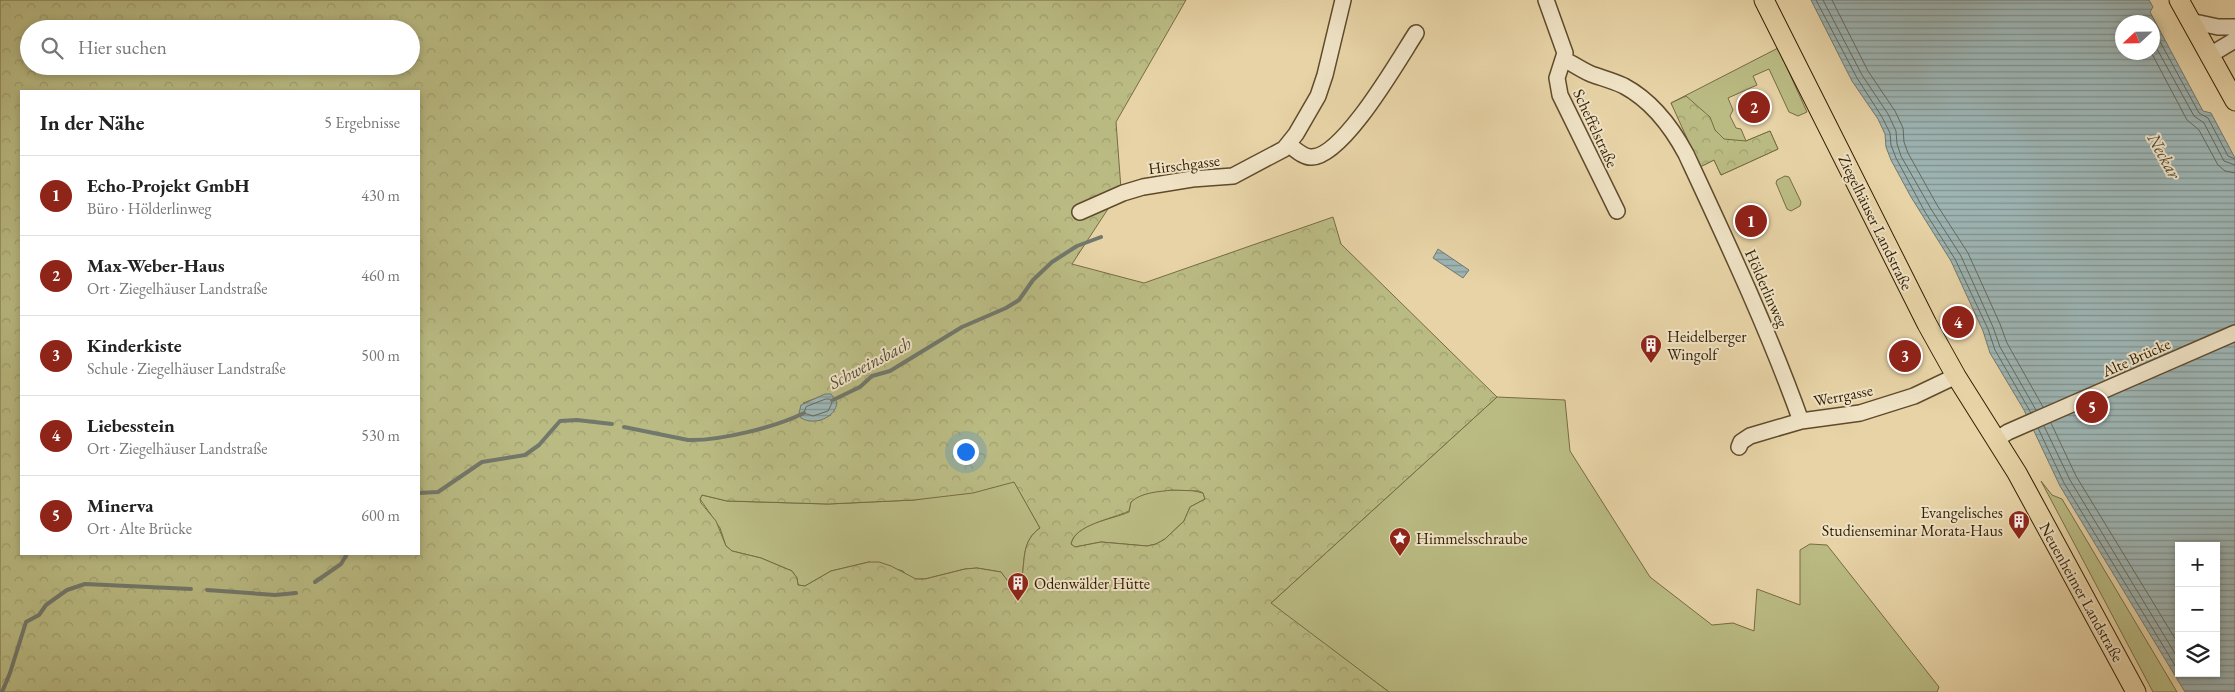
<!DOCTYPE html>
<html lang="de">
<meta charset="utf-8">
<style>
:root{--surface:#fff;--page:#f6f6f6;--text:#222;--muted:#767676;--line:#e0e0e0;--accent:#8f2418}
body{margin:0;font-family:"EB Garamond",serif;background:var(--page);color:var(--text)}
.controls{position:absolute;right:15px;bottom:15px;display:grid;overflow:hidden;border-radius:0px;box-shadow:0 2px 8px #0003}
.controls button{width:45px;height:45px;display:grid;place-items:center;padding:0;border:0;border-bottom:1px solid var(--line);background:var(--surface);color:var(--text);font:25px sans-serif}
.compass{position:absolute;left:2115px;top:15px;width:45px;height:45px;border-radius:50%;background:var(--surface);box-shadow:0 2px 8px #0003;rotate:248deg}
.you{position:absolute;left:965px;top:451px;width:18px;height:18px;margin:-12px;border:4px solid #fff;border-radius:50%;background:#1a73e8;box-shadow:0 0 0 8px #1a73e833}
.badge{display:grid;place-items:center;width:32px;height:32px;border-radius:50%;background:var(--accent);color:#fff;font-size:16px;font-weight:700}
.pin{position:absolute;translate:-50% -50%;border:2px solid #fff;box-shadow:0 1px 5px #0006}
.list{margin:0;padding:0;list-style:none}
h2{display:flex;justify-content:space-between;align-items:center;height:65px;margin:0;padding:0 20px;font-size:21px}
h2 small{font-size:16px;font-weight:400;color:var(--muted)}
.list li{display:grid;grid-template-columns:32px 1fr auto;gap:15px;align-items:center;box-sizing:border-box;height:80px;padding:0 20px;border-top:1px solid var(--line)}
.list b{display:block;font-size:19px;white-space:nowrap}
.list p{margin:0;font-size:16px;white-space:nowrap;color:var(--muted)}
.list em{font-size:16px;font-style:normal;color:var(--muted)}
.icon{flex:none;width:28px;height:28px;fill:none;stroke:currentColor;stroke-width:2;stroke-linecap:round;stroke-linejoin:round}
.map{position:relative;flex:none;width:2235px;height:692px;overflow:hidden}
.search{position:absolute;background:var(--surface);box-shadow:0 2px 8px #0003;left:20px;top:20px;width:400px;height:55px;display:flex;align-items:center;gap:12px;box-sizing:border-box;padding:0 18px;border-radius:28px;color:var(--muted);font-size:19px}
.panel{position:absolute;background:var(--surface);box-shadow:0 2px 8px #0003;left:20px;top:90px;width:400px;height:465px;border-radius:0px}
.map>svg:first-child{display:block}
.green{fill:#babb83;stroke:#766c42}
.forest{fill:url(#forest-crowns);stroke:#766c42;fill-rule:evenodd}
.water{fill:url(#water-rules);stroke:#72786c;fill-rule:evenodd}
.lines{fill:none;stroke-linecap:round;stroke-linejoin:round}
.shore{stroke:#68695a;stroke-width:1}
.stream{stroke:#72786c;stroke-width:4}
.minor-casing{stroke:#5f4b2b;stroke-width:18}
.major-casing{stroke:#321e02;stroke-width:21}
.minor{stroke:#efe2c5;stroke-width:15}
.major{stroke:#e7d3a6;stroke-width:19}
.labels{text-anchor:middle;stroke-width:4;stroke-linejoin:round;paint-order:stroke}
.street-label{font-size:16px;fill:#321e02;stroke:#efe2c5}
.poi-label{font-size:16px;fill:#321e02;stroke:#efe2c5;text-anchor:start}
.water-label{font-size:18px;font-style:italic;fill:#524b37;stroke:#efe2c5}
</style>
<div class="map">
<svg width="2235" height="692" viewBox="0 0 2235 692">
<defs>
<pattern id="forest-crowns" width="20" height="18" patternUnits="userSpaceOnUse" patternTransform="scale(1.25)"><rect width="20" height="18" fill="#babb83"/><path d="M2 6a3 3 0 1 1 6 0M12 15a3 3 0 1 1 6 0" fill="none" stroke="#a0a070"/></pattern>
<pattern id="water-rules" width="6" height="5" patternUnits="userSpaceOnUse" patternTransform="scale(1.25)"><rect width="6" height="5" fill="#9db4b3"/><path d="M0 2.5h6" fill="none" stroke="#81928f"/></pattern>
</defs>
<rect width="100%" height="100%" fill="#e7d3a6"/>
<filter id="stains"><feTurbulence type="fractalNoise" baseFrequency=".004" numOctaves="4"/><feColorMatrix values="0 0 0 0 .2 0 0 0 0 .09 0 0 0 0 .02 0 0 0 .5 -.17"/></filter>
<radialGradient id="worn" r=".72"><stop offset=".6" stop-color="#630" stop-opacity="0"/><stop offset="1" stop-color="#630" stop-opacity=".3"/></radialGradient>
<path class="green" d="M1778,48L1807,112L1798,116L1789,112L1769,69L1753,76L1757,85L1728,98L1733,110L1730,116L1736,128L1741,129L1746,141L1770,131L1778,149L1721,175L1714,160L1704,165L1671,103Z
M1785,176L1789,177L1801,202L1800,206L1791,211L1787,209L1776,183L1777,180Z
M1497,397L1565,400L1570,451L1650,577L1712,625L1733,623L1754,631L1757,589L1800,605V550L1810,544L1827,545L1939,687L1937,692H1389L1270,604Z
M1014,481L1040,528C1022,540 1025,559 1022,578L1009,585L1001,572L977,568L965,569L925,579H916L908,577L903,571L869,562L831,571L805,586L798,585L797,578L792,571L761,558L732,551L726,546L720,528L700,499L702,495L727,501L828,504L914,500Z
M2041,481L2052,495L2062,499L2177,692H2153Z
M1190,490L1203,493L1205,499L1190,507L1184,521L1165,539L1156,544L1147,546L1101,542L1075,547L1071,544C1076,523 1111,520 1129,512L1131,501C1146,489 1171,490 1190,490Z"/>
<path class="forest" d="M0,0H1186L1116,122L1121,189L1072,264L1144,283L1333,217L1341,244L1497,397L1271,603L1389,692H0ZM29,29H411V66H29ZM21,91H419V554H21ZM819,397L831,415L822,419L803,403ZM1014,482L1040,528C1022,541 1025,558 1022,578L1010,584L1001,572L977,568L965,569L925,579H916L891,566L879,562H869L831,571L805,586L798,585L797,578L792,571L761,558L732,551L726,546L716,521L701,503L700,499L702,495L727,501L828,504L914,500L973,493ZM1172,490L1199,491L1203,493L1205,499L1190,507L1184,521L1165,539L1156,544L1147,546L1101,542L1075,547L1071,544C1074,525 1112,519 1129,511L1131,502C1142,492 1158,492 1172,490Z
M1686,96L1710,117L1715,130L1724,139L1746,141L1770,131L1778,149L1721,175L1714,160L1700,167L1671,103Z"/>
<path class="water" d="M1811,0H2149L2153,7L2150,12L2203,111L2211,113L2235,158V692H2185L2060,486L2024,410L1990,353L1983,331L1951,261L1911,197L1891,160L1886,147L1885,134L1878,119L1852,81ZM2122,22H2152V52H2122ZM2179,546H2216V673H2179Z
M1438,249L1469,270L1463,278L1433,258Z
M825,394H831L837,402C836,418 814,426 801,418L799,413L801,405Z"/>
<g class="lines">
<path class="shore" d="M1816,0L1857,78L1882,117L1890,133L1891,145L1896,158L1925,212L1955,259L1988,329L1995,350L2031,413
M1823,0L1862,75L1888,114L1896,131L1897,144L1901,156L1931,209L1961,256L1993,327L2000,347L2036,410
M1832,0L1868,71L1895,111L1903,128L1904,142L1908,153L1937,205L1968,253L2000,324L2007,343L2043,407
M2152,27L2199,113L2208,118L2228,156L2235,159
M2152,40L2194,116L2204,123L2224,161L2235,165
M2151,52L2187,120L2199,130L2218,165L2225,171L2235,173
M826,399H830L832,403L828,411L813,416L804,413L806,407Z
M2051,423L2076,476L2179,645
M2044,426L2070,480L2179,660
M2038,428L2064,483L2179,672"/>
<path class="stream" d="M833,400L860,387L872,376L890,371L962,327L1006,308L1019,300L1033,280L1052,262L1077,246L1101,237
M624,427L688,440C720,441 776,427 804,413
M419,493L438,492L482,462L525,455L539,445L560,421L577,420L612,424
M315,582L341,564L347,554
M207,590L275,595L296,593
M2,692L10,673L26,622L39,615L46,605L67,590L85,584L191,589"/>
<g class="minor-casing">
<path id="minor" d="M1546,0L1565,53L1557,78L1560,95L1617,211
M2190,21L2218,27H2235
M2210,55L2235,40
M1564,59C1573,64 1582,70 1591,74C1602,78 1614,81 1624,86C1652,101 1671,126 1686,154C1727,242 1768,329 1801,421
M1289,145C1295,149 1304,158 1312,157C1344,156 1399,59 1416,33
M1080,212L1123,193L1143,187L1192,179L1233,176L1284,149L1296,134L1318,96L1325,75L1343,0
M1997,439L2008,432L2235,333
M1739,447L1741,442L1750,436L1801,421L1860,413L1914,396L1956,376"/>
</g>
<g class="major-casing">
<path id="major" d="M1764,0L1927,324L1956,376L2017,473L2136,692
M2179,0L2235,101"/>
</g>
<use href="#minor" class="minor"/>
<use href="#major" class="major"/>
</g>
<defs>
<g id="building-pin" transform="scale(1.125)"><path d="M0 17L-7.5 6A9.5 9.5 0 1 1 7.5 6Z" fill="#8f2418" stroke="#efe2c5"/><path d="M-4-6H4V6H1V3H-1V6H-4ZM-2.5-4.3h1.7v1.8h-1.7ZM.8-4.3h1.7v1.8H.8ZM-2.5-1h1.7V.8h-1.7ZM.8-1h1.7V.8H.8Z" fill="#fff"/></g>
<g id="sight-pin" transform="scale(1.125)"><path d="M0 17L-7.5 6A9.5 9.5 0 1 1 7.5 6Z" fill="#8f2418" stroke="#efe2c5"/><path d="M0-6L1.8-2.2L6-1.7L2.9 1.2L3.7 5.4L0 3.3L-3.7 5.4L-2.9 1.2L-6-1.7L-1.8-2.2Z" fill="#fff"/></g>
</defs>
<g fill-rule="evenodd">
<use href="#building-pin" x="1651" y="345"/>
<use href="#building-pin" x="2019" y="521"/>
<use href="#sight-pin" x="1400" y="538"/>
<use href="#building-pin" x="1018" y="583"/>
</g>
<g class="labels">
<g class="street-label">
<text transform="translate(1596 128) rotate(65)" y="6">Scheffelstraße</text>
<text transform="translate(1184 164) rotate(-7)" y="6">Hirschgasse</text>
<text transform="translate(1876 222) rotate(64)" y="6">Ziegelhäuser Landstraße</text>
<text transform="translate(1767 288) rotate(66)" y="6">Hölderlinweg</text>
<text transform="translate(2136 357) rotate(-24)" y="6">Alte Brücke</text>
<text transform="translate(1843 395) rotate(-11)" y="6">Werrgasse</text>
<text transform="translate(2082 592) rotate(61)" y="6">Neuenheimer Landstraße</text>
</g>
<g class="poi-label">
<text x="1667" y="342">Heidelberger<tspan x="1667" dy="18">Wingolf</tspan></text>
<text x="2003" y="518" text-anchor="end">Evangelisches<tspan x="2003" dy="18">Studienseminar Morata-Haus</tspan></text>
<text x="1416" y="544">Himmelsschraube</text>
<text x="1034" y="589">Odenwälder Hütte</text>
</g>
<g class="water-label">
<text transform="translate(2164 156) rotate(61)" y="6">Neckar</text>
<text transform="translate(870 363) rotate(-28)" y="6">Schweinsbach</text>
</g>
</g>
<rect width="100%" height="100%" filter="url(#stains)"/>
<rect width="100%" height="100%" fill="url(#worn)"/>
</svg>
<div class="controls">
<button>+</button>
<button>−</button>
<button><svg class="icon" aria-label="layers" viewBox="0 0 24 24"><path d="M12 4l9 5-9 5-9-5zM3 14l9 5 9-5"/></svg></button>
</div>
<svg class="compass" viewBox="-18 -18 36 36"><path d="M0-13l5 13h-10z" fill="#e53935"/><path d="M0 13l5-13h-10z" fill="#767676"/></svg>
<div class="you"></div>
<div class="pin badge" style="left:1751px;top:221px">1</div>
<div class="pin badge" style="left:1754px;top:107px">2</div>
<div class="pin badge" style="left:1905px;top:356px">3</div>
<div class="pin badge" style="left:1958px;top:322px">4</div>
<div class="pin badge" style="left:2092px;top:407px">5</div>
<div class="search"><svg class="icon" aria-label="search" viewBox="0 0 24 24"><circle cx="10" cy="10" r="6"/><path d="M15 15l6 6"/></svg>Hier suchen</div>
<section class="panel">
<h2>In der Nähe<small>5 Ergebnisse</small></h2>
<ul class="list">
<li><span class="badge">1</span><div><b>Echo-Projekt GmbH</b><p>Büro · Hölderlinweg</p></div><em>430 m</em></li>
<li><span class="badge">2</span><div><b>Max-Weber-Haus</b><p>Ort · Ziegelhäuser Landstraße</p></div><em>460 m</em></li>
<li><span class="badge">3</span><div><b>Kinderkiste</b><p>Schule · Ziegelhäuser Landstraße</p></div><em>500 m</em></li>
<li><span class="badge">4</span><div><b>Liebesstein</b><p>Ort · Ziegelhäuser Landstraße</p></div><em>530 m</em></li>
<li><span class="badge">5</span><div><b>Minerva</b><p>Ort · Alte Brücke</p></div><em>600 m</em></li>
</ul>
</section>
</div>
